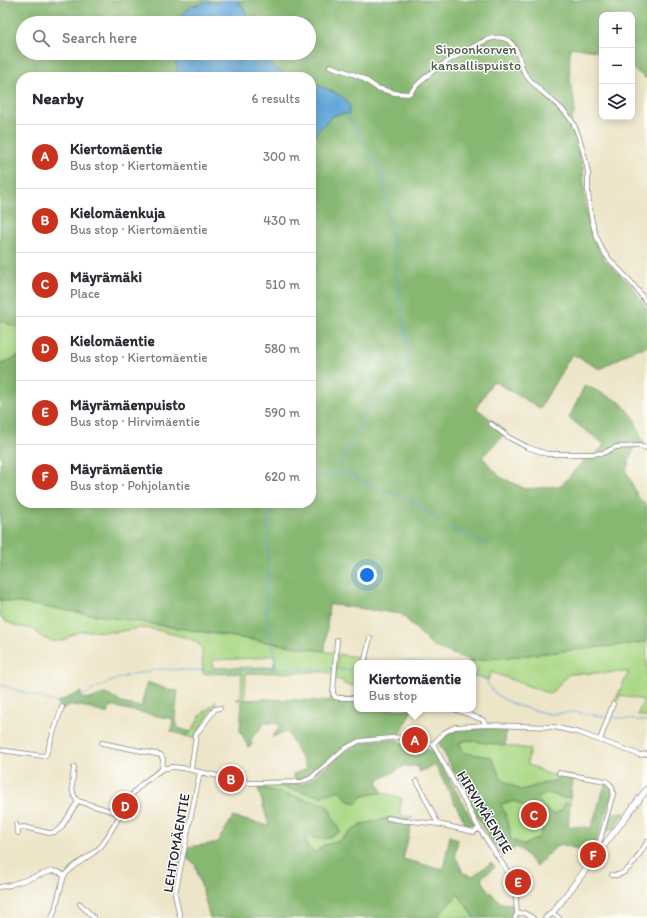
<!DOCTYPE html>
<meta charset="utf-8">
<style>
:root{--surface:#fff;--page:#f2f2f3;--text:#2b2b33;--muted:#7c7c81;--line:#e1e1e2;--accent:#c8321e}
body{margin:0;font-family:Itim,sans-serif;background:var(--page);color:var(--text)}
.controls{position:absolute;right:12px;top:12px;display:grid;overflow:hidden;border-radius:8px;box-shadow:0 2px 10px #0003}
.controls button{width:36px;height:36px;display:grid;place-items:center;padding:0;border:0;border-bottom:1px solid var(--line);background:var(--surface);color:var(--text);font:20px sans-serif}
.you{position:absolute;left:367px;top:575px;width:14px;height:14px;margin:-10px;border:3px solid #fff;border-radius:50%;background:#1a73e8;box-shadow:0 0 0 6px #1a73e833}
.badge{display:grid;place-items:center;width:26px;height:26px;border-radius:50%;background:var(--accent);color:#fff;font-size:13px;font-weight:700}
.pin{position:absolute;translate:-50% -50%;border:2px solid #fff;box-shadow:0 1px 4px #0006}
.popup{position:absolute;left:354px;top:660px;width:122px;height:52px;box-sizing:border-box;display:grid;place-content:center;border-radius:8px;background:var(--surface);filter:drop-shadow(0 1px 3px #0005);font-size:13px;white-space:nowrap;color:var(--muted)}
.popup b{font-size:15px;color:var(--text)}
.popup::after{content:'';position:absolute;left:50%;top:100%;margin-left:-8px;border:8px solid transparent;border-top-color:var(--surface)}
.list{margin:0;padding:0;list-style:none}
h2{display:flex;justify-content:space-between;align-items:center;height:52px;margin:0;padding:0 16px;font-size:17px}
h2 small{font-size:13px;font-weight:400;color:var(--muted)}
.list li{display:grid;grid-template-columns:26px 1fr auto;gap:12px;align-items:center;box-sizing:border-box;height:64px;padding:0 16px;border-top:1px solid var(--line)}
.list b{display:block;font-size:15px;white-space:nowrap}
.list p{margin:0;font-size:13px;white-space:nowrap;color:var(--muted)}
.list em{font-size:13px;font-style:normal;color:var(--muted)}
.icon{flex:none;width:22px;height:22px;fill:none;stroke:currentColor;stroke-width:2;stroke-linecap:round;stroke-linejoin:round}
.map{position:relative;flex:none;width:647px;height:918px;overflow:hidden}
.search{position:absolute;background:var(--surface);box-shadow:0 2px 10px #0003;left:16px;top:16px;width:300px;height:44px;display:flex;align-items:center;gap:10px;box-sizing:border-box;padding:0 14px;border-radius:22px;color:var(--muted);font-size:15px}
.panel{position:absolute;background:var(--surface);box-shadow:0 2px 10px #0003;left:16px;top:72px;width:300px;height:436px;border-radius:16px}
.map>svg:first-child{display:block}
.green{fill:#aad885;stroke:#667d60;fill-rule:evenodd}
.forest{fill:#87b872;stroke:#546d56;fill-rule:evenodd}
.water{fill:#62a7d8;stroke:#42648a}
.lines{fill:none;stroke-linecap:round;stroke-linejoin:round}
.stream{stroke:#62a7d8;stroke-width:1}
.street-casing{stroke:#888482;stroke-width:5.5}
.secondary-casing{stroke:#888482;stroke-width:7}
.street{stroke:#fff;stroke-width:4}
.secondary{stroke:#fff;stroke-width:5.5}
.labels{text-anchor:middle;stroke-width:3;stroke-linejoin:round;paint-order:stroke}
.park-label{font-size:14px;fill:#4b5951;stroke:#fdfcf7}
.street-label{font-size:14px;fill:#22223b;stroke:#fdfcf7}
</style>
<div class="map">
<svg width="647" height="918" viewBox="0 0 647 918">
<rect width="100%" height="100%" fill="#fdfcf7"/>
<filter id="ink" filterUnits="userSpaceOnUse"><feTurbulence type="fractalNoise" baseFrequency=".025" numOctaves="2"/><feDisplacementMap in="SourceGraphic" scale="8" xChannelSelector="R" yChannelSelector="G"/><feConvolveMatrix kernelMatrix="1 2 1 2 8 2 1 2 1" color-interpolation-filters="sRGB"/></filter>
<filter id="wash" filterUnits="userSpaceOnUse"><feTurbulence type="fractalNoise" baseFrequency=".012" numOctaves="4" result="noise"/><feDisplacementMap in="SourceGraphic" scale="16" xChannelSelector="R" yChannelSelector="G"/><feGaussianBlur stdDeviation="0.9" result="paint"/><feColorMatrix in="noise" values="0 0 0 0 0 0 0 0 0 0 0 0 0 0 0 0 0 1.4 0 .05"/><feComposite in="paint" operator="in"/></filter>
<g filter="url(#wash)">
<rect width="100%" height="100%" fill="#ede5c8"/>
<path class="green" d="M0,321L21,328V355L0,365Z
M0,600L335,653L334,673L319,672L246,673L245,698L246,700H236L241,697L242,673L203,674L202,649L197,642L188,638L153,629L139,628L116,632L81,631L70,636L62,641H53L43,638L33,629L16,626L5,621L0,616ZM273,655L275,661L273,667L213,668L212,661L214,660L257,658Z
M647,642V717L638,715L643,700L620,695L618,701L615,700L629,672L569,674L550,694L491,672L488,680L475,676L478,668L473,667V663H466L472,661Z
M338,654L363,658V663H357V686L344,684V681L335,679Z
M217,701L194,738L185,736L191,732L201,715Z
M467,740L530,749L527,764L550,775L558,774L557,780L521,790L502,780L491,757L464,753L459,743Z
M268,784L321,796L340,790L348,800L382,792L402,799L399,814L413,818L404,819L388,818L360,825L337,842L323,845L316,853L307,846L305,836L327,805L258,787Z
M548,793L564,798L570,797V804L565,803L562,810L553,815L536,798Z
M515,801L537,815L543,828L539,837L524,845L511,840L508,822L500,804Z
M458,894L473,915V918H436Z"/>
<path class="forest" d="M0,0H220L218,3C199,3 187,3 180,23H23V53H175L179,74L182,75V77H21V328L0,321Z
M237,0H647V79L632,68V15H602V52L570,47C570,57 569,69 570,79C572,95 579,107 570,122L583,169L585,201L589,224L598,249L606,261L630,284L647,308V347L636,349L600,369L572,354L540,408L493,381L476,408L507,432L482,457L500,477L526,489L561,486L586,458L598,453L604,444L569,418L585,385L620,402L634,418L644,445H635L626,471L638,497L647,506V642L472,661L434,647L401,614L329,604L325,651L0,600V462L2,460L0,454V365L21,355V503H311V138L332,116L341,114L329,90L311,83V77C285,77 276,74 261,53H309V23H246L244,9Z
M147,682L169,690L178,691L175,716L178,728L191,732L185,736L171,731L173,719L110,706L108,714L81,706L70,705L61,710V706L56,703L81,692V698L90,699L104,694L118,699L121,703L141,707Z
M332,693L334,698L357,699V709H412L400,735C380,737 360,737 342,748C328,756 313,783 295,780L293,774L307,769L287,731L272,737L280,727L276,723H265L251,739L252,745L248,747L240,730L242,700L265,699L330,701Z
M506,727L505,746L467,740L459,743L465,753L491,757L502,780L521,790L557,780L558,774L574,777L570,797L564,798L548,793L536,798L553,815L562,810L565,803L570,804L568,826L591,828L606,782L610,785L612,794L592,854L561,844L556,847L536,866L522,850L516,847L503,857L482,826L439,743L445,735L457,729ZM515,801L537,815L543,828L539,837L524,845L511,840L508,822L501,804Z
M378,740H397L408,747L430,750L434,752L476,827L473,829L468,828L435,765L419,772L417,766H411L408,767L406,765L377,781L382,792L363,796L356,803L348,801L340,790L321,796L268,784H302L309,781L345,751L362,743Z
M258,787L327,805L340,832L323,840L305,836L307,846L316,853L323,845L337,842L360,825L389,818L412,822L403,859L443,870L450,836L458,840L455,855L463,873L473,876L491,863L495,867L481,878L487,889L501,903L514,904V913L512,918H473V915L458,894L436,918H408V917L405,918H210L195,864L186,858L188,847L217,843L233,817L269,826Z
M610,813H625L613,830L604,831Z"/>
<path class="water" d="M220,0H237L244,9L247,15L245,21L246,23H180L183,14L193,5L196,6L206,2L218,3Z
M175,53H261C272,68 276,71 294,77H182V75L178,74L175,58Z
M311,83C321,87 345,94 349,105C350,108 349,112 349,114H341L332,116L311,138Z"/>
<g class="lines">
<path class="stream" d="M205,0L206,2
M339,473L354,476L359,480L416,502L425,511L468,537L486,543
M311,474L334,477L338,472L371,400L390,395L409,361L383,174L347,114
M398,663L407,661L425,663
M276,669L274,648L266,616L267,578L269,570L267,548L269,516L277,503
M338,669L349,670L357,667
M473,676L486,678L489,686L496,694L505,700L518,706L549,714L575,712L606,717
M0,685L55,702L66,704L107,683L126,676L159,669L221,671L299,668L333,669
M609,717L647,721"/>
</g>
</g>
<g filter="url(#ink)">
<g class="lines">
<g class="street-casing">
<path id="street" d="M330,66L361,77L377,88L395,93L408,94L410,93C428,70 455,57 480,43C499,33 512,36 519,57C521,63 522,69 525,74C538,93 567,107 575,127C580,138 586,160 588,173C588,179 588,185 588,191C589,211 592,229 601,247C607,260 619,268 628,279C635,286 641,295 647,303
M491,424L508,437L527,447L547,454H590L603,453L616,447L639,446L647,448
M337,640L333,693L335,697L339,698H357
M364,663L370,638
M454,709L483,720L486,725
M600,740L613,704
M102,743L161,755L163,759L162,769
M433,744L479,828L515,883L517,914
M0,750L43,756L46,755L62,707
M74,767C73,778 69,793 78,801L121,814
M191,770L196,735L215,709L220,708
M559,773L606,781C612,785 613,787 613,794L599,844L600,851
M417,781L438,824
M388,818L404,821H411L438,824L474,832L479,828
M16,824L18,833
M17,828L24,827L49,833L55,832L61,828L78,801
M612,875C628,878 640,853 647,842
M0,887L10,885L52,871L59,872L64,876C75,862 92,857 103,844L134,792L143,783L162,769L172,767L182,768L250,783L301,782L311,778L344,749L359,741L401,737L419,742L433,744L445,732L455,727L486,725L554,727L580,733L640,755L647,754
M80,904L94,918
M552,913L559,918
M52,918L55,909L64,876
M180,918L175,894L200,772
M515,918L517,914L524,913L533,918"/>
</g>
<g class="secondary-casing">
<path id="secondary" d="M546,918L552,913L564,898L647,789"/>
</g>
<use href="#street" class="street"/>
<use href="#secondary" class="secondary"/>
</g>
</g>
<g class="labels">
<g class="park-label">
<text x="476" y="54">Sipoonkorven<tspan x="476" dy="16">kansallispuisto</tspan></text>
</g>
<g class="street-label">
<text transform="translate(485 812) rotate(59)" y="5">HIRVIMÄENTIE</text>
<text transform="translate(176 843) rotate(-80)" y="5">LEHTOMÄENTIE</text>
</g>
</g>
</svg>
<div class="controls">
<button>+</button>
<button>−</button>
<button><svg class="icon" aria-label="layers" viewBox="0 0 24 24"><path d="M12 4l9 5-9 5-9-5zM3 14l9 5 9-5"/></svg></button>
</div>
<div class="you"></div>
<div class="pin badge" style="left:415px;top:740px">A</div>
<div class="popup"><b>Kiertomäentie</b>Bus stop</div>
<div class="pin badge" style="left:231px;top:779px">B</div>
<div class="pin badge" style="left:534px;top:815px">C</div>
<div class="pin badge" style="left:125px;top:806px">D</div>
<div class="pin badge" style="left:518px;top:882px">E</div>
<div class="pin badge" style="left:593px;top:855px">F</div>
<div class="search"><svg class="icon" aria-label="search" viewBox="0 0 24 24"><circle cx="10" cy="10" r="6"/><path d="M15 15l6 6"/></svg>Search here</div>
<section class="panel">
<h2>Nearby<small>6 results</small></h2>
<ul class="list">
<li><span class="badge">A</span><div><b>Kiertomäentie</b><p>Bus stop · Kiertomäentie</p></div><em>300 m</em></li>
<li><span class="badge">B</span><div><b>Kielomäenkuja</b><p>Bus stop · Kiertomäentie</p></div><em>430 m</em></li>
<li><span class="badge">C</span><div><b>Mäyrämäki</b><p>Place</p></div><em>510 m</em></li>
<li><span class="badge">D</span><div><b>Kielomäentie</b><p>Bus stop · Kiertomäentie</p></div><em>580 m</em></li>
<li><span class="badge">E</span><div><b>Mäyrämäenpuisto</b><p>Bus stop · Hirvimäentie</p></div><em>590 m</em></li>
<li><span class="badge">F</span><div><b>Mäyrämäentie</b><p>Bus stop · Pohjolantie</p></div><em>620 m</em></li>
</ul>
</section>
</div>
